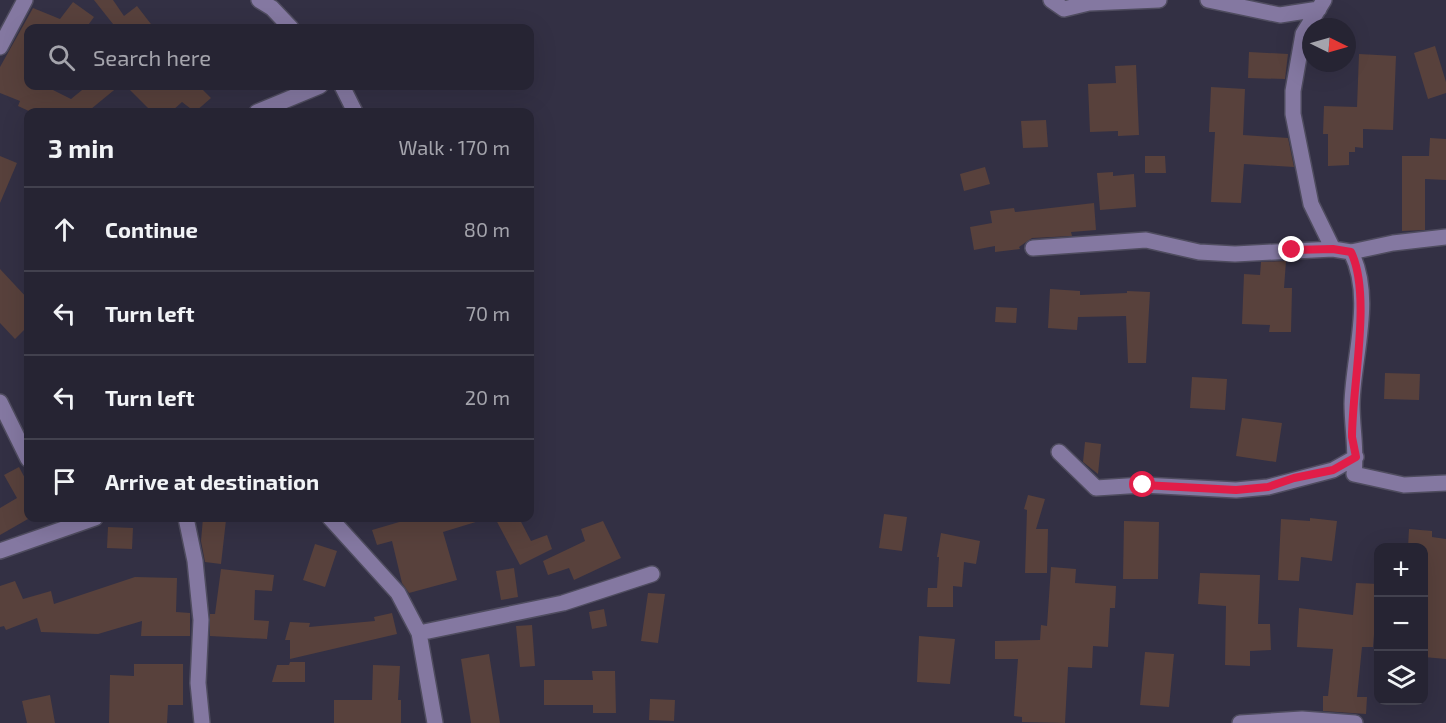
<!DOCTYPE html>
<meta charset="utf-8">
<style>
:root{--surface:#262433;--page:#2e2c3b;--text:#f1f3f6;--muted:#a4a4ac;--line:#42414e}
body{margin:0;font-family:"Exo 2",sans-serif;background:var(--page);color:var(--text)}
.controls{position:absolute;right:18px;bottom:18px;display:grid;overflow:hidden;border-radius:12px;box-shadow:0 6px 24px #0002}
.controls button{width:54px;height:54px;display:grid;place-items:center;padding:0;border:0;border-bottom:2px solid var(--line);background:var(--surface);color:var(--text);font:30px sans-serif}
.compass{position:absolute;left:1302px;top:18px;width:54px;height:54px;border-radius:50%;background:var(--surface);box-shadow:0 6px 24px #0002;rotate:95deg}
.stop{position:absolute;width:18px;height:18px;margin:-14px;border:4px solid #e11d48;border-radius:50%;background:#fff}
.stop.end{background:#e11d48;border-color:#fff;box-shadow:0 2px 6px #0008}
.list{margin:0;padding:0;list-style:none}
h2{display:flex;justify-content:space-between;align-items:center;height:78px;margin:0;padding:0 24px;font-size:26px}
h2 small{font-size:20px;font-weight:400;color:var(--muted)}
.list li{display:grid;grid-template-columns:39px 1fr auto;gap:18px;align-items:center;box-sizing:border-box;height:84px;padding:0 24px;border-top:2px solid var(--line)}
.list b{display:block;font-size:22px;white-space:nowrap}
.list em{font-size:20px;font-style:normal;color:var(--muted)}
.icon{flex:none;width:33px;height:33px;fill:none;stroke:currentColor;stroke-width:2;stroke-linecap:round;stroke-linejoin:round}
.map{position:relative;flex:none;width:1446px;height:723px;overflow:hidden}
.search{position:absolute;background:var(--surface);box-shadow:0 6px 24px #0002;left:24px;top:24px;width:510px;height:66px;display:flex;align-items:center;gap:15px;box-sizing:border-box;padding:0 21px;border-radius:12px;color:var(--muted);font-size:22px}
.panel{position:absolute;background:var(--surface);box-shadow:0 6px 24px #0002;left:24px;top:108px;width:510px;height:414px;border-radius:12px}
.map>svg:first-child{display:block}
.building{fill:#58413c}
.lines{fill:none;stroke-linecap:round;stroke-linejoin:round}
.minor-casing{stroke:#4f4c5f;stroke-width:18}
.minor{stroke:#8478a1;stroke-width:15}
.route{stroke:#e11d48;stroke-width:8}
</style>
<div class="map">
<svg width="1446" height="723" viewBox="0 0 1446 723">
<rect width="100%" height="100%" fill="#333044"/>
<path class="building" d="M94,0H113L124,16L137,6L154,28H107L113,24Z
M73,2L94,17L86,28H28V86H45L71,99L87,86H119L91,109L98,112H31L18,106L20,101L0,93V67L33,8L60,19Z
M1435,46L1446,82V93L1428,99L1414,53Z
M1249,52L1288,54L1285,79L1248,78Z
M1359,54L1396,56L1393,130L1363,129V148L1355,147V152H1349V165L1328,166V134H1323L1324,106L1357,107Z
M1136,65L1139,135L1118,136V131L1090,132L1088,84L1116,83L1115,66Z
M126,86H199L211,98L195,112L182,102L171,112H152Z
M1211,87L1245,89L1243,135L1288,138L1294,167L1244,164L1241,203L1211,202L1215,132H1209Z
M1046,120L1048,147L1023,148L1021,121Z
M1430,138L1446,139V180L1425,179V230L1402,231V156H1429Z
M0,156L17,163L0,203Z
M1145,156H1165L1166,173H1145Z
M985,167L990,184L964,191L960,174Z
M1113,172V176L1134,174L1136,207L1100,210L1097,173Z
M1094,203L1096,230L1071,232L1072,236L1032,238L1019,247L1020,249L995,252V246L974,250L970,227L992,223L990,211L1014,208L1015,212Z
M1286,261L1284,288H1292L1291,332H1269L1270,325L1242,324L1244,274L1260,275L1261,262Z
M0,269L28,299V326L15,339L0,323Z
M1050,289L1080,291V295L1127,293V291L1150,292L1146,363H1128L1126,316L1078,317L1077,330L1048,328Z
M996,307L1017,308L1016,323L995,322Z
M1385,373L1420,374L1419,400L1384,399Z
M1192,377L1227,379L1225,410L1190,408Z
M1242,418L1282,423L1276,462L1236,456Z
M1085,442L1101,444L1098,474L1083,462Z
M19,467L28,484V519L0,535V508L17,498L4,475Z
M1028,495L1045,499L1036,529H1048L1047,573H1025L1027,510L1024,509Z
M884,514L907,517L902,551L879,548Z
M203,518L226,520L221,564L205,562L201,541Z
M413,518H478L479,521L443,532L457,580L409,593L402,583L392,541L377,545L372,530Z
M495,518H519L531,541L547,535L552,549L520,565Z
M1310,518L1337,521L1332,561L1301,557L1299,581L1278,580L1281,519L1310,521Z
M603,521L621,558L574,580L569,568L548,575L543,561L585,541L581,529Z
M1124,521L1159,522L1158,579H1123Z
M108,527L133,528L132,549L107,548Z
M1409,529L1432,531V537L1446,539V659L1424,657V548H1408Z
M941,533L980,541L976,564L964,562L962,587L953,586V607H927L928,588H937L939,557H937Z
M315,544L337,551L325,587L303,580Z
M1051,567L1076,569L1075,583L1116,586L1115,608H1110L1108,647L1093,646L1092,668L1068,667L1065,723L1022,722V717L1014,716L1018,659H995V641L1040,640L1041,625L1047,626Z
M514,568L518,597L501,600L496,571Z
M221,569L274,575L272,591L255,590L254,620L269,621L267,639L210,636V614H215Z
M1200,573L1260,575L1258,624H1270L1271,650L1250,651V666L1225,665L1226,606L1198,604Z
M135,577L177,578L176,612L190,613V636H141L142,621L98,634L41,632L37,618L6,630L4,626L0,627V586L15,581L23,599L51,591L54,604Z
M1356,583L1378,584L1373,647H1362L1357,697H1367L1366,714L1323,711V696H1328L1333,649L1297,647L1299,608L1353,615Z
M648,593L665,594L658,643L641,641Z
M604,609L607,626L592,629L589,612Z
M392,613L397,634L290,659V640H285L290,622L310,623L309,627L375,621L374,617Z
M532,625L535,666L520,667L516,626Z
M919,636L955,639L950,684L917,682Z
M1145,652L1174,654L1169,707L1140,705Z
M489,654L500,723H471L461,659Z
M290,662H305V682H272L277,665H289Z
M134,664H183V705H168L167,723H109L110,675L134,676Z
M373,665L400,666L398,700H401V723H334V700H372Z
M592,671H615L616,713H593V705H544V680H593Z
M50,695L55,723H27L22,701Z
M650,699L675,700L674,721L649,720Z"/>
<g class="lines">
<g class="minor-casing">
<path id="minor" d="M259,0L272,8L291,28
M1051,0L1064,9L1089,3L1159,0
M1208,0L1280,15L1319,9
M1324,0L1303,34L1293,91V114L1311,204L1333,249
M0,47L25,0
M342,86L355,112
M257,112L320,86
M1033,248L1146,240L1199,252L1235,254L1333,249L1351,252L1393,243L1446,237
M1351,252C1374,298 1353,356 1352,404C1352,428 1357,451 1354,474L1404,485L1446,483
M0,402L28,459
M1059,452L1096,488L1143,485L1236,490L1268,487L1333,470L1356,457
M186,518L195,561L201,620L198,683L202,723
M330,518L398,593L419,633L435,723
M0,551L95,518
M419,633L563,603L652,574
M1240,723L1302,719L1355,723"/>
</g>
<use href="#minor" class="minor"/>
</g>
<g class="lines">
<path class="route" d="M1143,485L1236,490L1268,487L1294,478L1333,470L1356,457L1352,437C1352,386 1372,295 1351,252L1333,249L1292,250"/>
</g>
</svg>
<div class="controls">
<button>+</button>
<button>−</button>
<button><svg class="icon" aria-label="layers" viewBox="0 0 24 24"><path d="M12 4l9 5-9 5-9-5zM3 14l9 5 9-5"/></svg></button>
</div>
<svg class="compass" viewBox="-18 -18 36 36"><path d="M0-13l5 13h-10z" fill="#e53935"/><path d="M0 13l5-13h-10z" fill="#a4a4ac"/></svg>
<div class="stop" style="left:1143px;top:485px"></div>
<div class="stop end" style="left:1292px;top:250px"></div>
<div class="search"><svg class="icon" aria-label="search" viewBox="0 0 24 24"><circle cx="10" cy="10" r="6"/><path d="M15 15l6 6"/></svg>Search here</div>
<section class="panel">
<h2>3 min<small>Walk · 170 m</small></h2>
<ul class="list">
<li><svg class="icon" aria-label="ahead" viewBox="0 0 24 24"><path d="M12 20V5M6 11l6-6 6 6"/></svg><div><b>Continue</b></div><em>80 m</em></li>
<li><svg class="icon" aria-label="left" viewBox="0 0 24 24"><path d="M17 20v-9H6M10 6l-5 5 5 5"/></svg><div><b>Turn left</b></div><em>70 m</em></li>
<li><svg class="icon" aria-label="left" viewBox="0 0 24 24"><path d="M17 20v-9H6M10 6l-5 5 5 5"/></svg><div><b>Turn left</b></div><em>20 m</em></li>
<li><svg class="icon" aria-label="arrive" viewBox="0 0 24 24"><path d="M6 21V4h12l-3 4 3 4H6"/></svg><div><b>Arrive at destination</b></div></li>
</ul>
</section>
</div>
